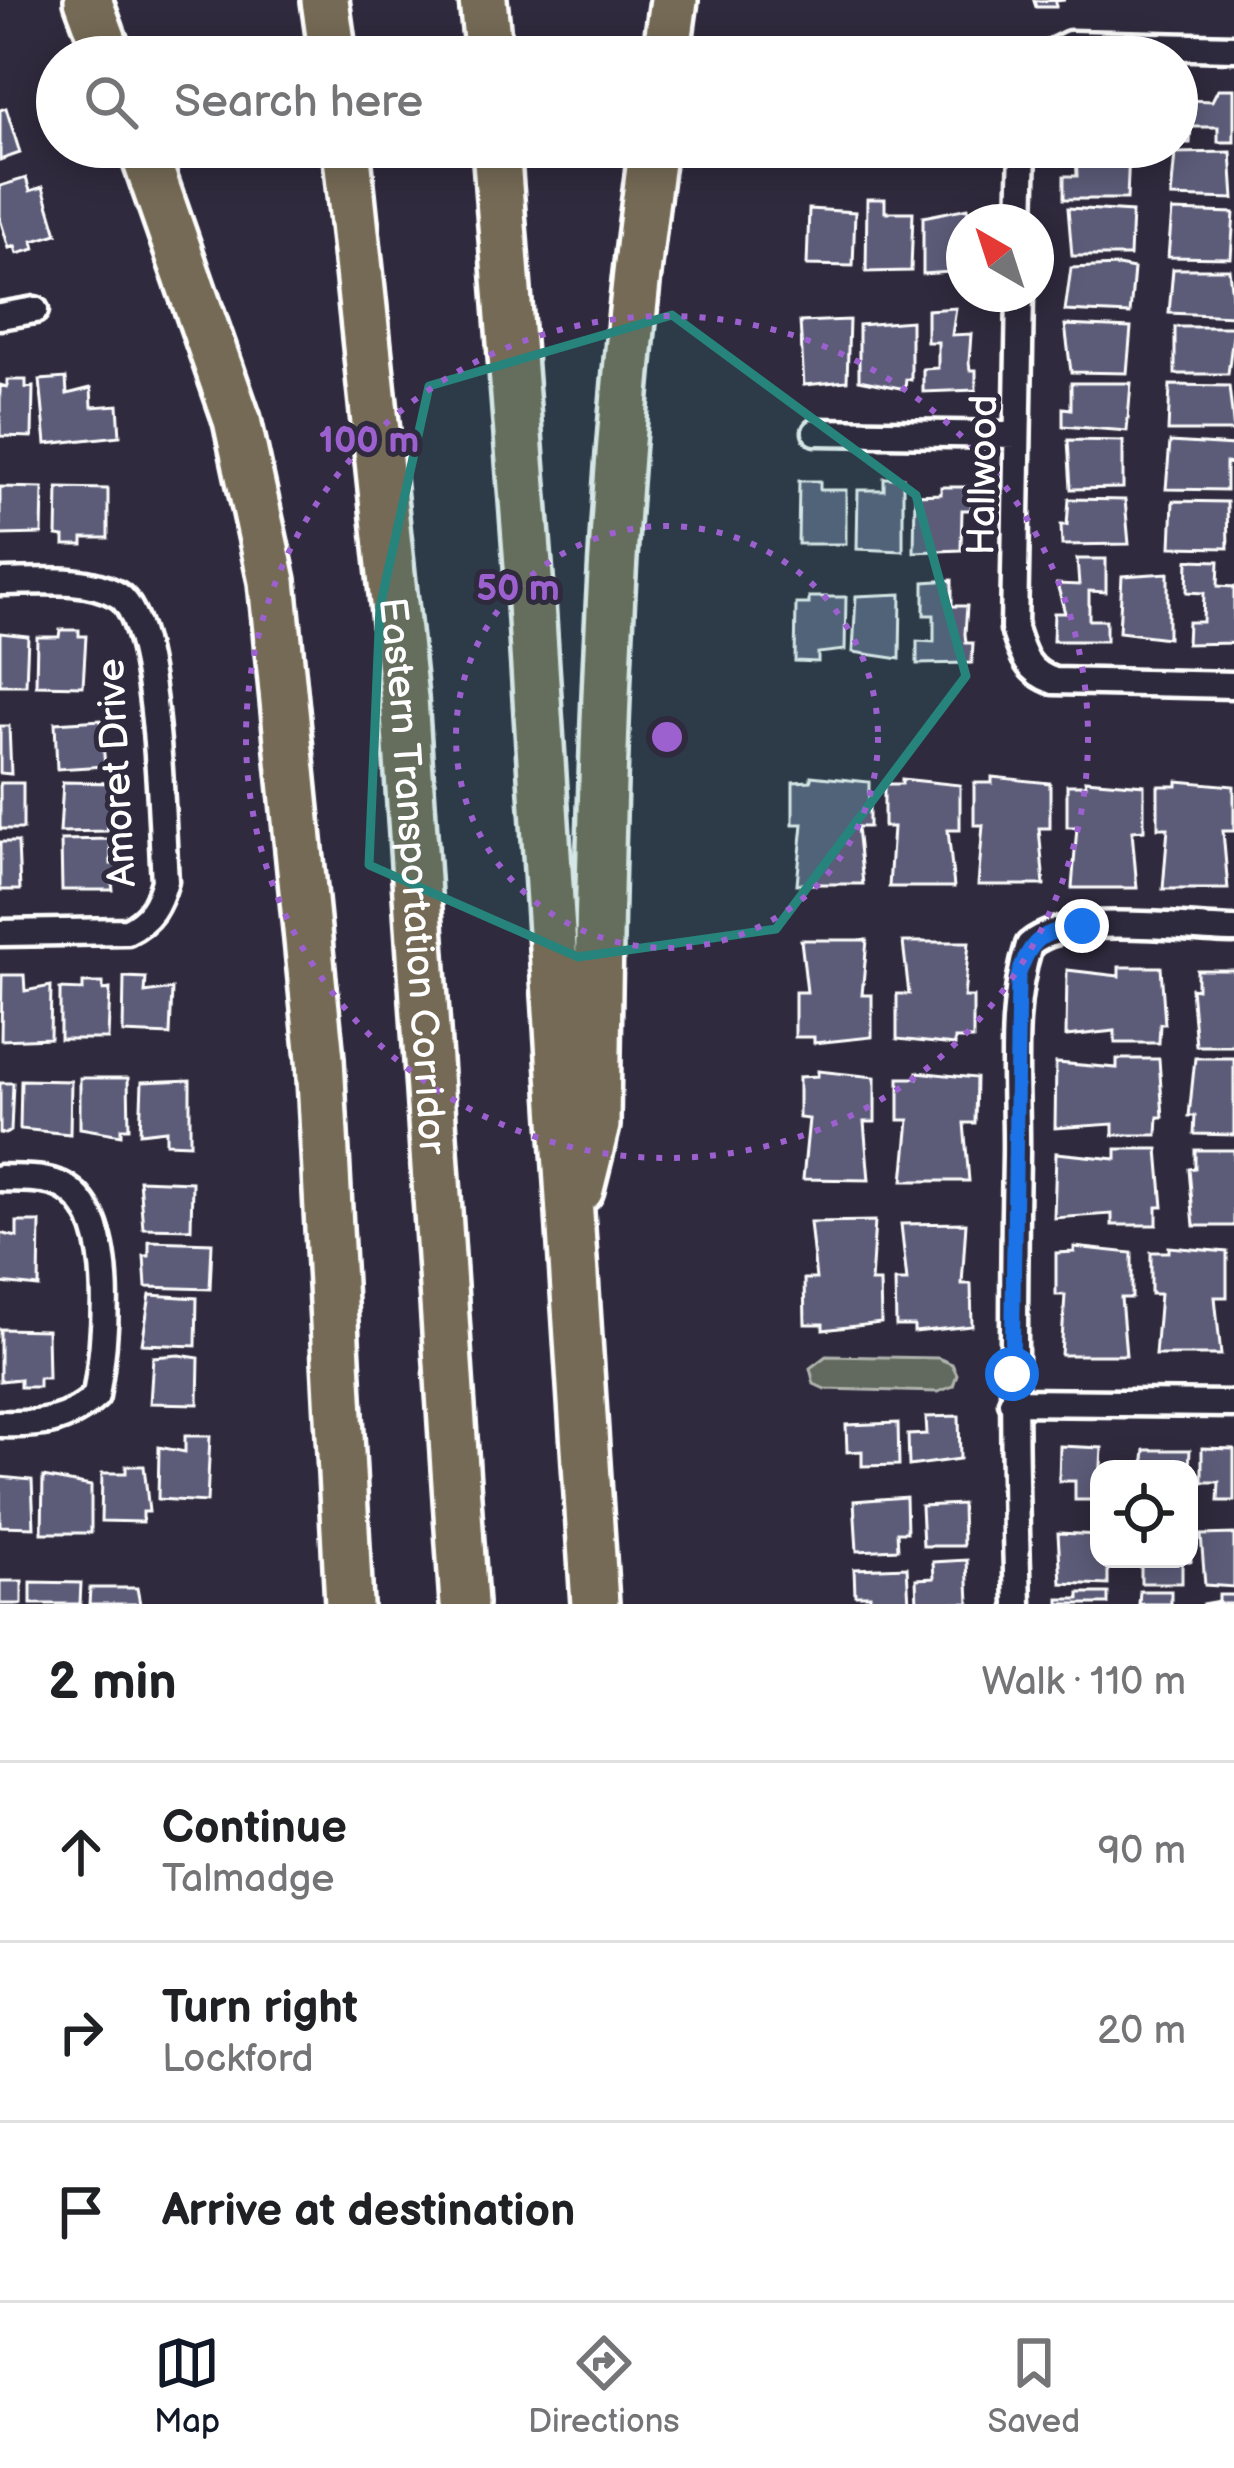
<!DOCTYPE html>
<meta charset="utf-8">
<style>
:root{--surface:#fff;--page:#f2f2f2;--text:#202124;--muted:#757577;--line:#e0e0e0;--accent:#111827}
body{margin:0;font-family:"Balsamiq Sans",sans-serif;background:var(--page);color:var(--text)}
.controls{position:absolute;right:36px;bottom:36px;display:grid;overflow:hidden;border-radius:24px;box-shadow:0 6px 30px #0003}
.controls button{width:108px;height:108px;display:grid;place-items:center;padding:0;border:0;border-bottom:3px solid var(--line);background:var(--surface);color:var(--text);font:60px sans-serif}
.compass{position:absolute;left:946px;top:204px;width:108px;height:108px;border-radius:50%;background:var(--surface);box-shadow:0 6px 30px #0003;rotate:321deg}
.stop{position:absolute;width:36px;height:36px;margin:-27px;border:9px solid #1a73e8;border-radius:50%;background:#fff}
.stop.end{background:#1a73e8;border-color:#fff;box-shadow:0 3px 12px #0008}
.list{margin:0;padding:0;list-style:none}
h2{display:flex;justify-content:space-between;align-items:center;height:156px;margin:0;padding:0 48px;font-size:51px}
h2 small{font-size:39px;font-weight:400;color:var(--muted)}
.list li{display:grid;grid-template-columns:78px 1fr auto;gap:36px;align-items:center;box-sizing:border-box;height:180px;padding:0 48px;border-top:3px solid var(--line)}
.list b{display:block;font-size:45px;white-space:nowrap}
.list p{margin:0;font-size:39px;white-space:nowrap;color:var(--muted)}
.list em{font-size:39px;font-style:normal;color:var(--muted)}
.icon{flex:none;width:66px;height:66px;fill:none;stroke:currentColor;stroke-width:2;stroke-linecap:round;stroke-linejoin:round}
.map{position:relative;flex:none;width:1234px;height:1604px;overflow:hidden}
.search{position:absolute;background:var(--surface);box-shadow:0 6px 30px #0003;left:36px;right:36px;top:36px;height:132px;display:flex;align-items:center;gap:30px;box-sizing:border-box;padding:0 42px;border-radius:66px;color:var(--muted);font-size:45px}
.sheet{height:696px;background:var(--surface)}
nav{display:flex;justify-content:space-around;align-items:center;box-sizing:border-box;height:168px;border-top:3px solid var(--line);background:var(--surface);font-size:33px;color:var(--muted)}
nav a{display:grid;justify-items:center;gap:6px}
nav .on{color:var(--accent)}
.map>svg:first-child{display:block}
.green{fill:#626a5e;stroke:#b0b4ae;stroke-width:3}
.building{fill:#5b5c79;stroke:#fff;stroke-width:3}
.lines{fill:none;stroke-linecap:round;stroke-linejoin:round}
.minor-casing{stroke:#fff;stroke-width:33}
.motorway-casing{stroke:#fff;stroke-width:54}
.minor{stroke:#2f2a3d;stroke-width:24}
.motorway{stroke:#746b55;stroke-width:45}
.route{stroke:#1a73e8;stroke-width:15}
.marked{fill:#27847c;fill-opacity:0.2;stroke:#27847c;stroke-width:9;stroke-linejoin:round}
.ring{fill:none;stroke:#9c61cf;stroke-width:6;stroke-dasharray:6 12}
.labels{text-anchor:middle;stroke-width:10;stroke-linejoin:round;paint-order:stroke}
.street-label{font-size:39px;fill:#fff;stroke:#2f2a3d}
.centre{fill:#9c61cf;stroke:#2f2a3d;stroke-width:6}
.ring-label{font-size:36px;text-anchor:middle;font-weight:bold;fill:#9c61cf;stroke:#2f2a3d;stroke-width:10;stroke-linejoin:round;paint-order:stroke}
</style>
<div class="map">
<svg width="1234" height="1604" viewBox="0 0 1234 1604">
<rect width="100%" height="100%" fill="#2f2a3d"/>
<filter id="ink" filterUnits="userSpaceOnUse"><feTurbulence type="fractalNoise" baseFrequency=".00833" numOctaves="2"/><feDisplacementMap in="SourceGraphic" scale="24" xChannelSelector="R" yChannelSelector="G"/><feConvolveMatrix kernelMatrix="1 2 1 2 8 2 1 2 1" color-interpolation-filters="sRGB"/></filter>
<g filter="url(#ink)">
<path class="green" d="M826,1356L938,1358L952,1364L957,1374L953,1386L938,1392L825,1389L814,1384L810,1368Z"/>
<path class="building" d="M1065,0L1056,1V7H1036L1034,1Z
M1218,89H1234V142H1218V127H1191L1190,143H1177V114H1186V100L1212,101Z
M6,108L20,153L0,160V110Z
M1076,150H1129L1127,199H1064V176H1077Z
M1231,152L1234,199L1171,197L1175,153Z
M26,178L30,191L43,187L57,234L33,241L35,249L17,254L15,246L9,248L0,219V186Z
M867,199H885V212H913L911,271L866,272Z
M968,208L964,271L923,274V217Z
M1068,208L1132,212L1130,256H1072Z
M809,209L855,212L853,266L807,265Z
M1172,211L1234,213L1231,258L1168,257Z
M1118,266L1134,269L1130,314L1065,311L1071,268Z
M1173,269H1229L1234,316L1169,313Z
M956,308L952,335L971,334L969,362L970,370H976V390L923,392V369L938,368V342H927V310Z
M849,320L847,381L804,385L800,322Z
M911,321V380L906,379L905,389L859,380V325Z
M1065,325L1131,328L1127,373L1071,372Z
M1175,327H1234L1228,374H1175Z
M66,378L67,394L91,388L92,407L118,405L120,436L46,444L40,380Z
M7,380H26V388L33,387L32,437L0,436V385L7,387Z
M1071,383H1131L1127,431L1063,426V408L1071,409Z
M1170,385L1229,386L1234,431H1168Z
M1068,440L1123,441V488L1071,489Z
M1170,442L1234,446V464L1226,463V490L1166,489Z
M884,478H903V551L857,549L858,490H884Z
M799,481H820V490H846V544H798Z
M0,487L43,488L42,534L0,535Z
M941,487H972L971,510H962L961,550L914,552L915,495L941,494Z
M58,488L108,489V538H83V545H64V537L57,536Z
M1069,499L1125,500L1129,544L1062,545L1061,525H1067Z
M1173,501L1227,502L1228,548L1171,547Z
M1077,559H1106V592L1089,591V620H1106V641H1053L1054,613H1065L1057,584L1079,585Z
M1188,560L1219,561L1218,586L1234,587V643L1187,644L1188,622H1203L1204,593L1187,592Z
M1168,573V638L1119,632L1122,576Z
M952,580V606H967L965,634L966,643H973L972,663L917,664V641L934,642V615H924V582Z
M901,594L900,659L853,652L856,596Z
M809,597H846L845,650L818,653V662L795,661L796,604H809Z
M60,630H79V636H86L83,686L36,685L37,637H59Z
M0,633L28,636L26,685H0Z
M101,720L105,766L57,769L55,723Z
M0,726H9L11,774L0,773Z
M811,776L869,782V827H857L863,884H797L803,824H793V782L811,781Z
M992,777L1050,783V828H1039L1044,885H978L983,825H974V783H992Z
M902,779L960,785V830H948L954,887H889L893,827H884V784H902Z
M1085,780L1144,785V830L1132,831L1137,888H1072L1077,827H1067V785H1086Z
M1177,781L1234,786V831H1223L1228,889H1163L1168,828H1158V786H1177Z
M63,782L114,783L107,831L60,832Z
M0,783H23V829H0Z
M110,839L111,864H119V883H112L113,890H62L61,840Z
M0,842H18L20,890H0Z
M801,940H867L862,995H872V1037L814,1043V1037H795V992H807Z
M903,942H969L964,997H973V1039H955V1045L897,1039V994H909Z
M1119,967H1161L1165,1024H1160L1159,1043H1115V1031L1066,1036L1067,970L1119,976Z
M1197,970H1234V1046H1196L1191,988L1197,989Z
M2,975H24L25,991L51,986L50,1038L1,1040Z
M124,977L146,978L145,993L172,989L170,1035L123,1033Z
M83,983H103V990L110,989L108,1039H60V989L83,990Z
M1195,1058H1234V1135L1194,1134L1195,1116H1189Z
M1117,1059H1159L1163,1117H1158L1157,1135H1113V1124L1055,1128L1056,1063L1117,1068Z
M818,1071L875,1077V1122H864L869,1180L803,1179L809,1119L799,1118V1077L818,1076Z
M917,1072L976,1078L975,1123H964L969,1181H903L909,1120H899V1078H917Z
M80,1078H128L129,1128H121V1135L80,1128Z
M21,1080L71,1081L70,1134L20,1129Z
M190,1080V1144L166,1143V1130L140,1133L142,1082Z
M0,1083H13L11,1131L5,1134L0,1133Z
M1116,1149H1158L1163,1207H1157V1225H1112V1214L1054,1218L1056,1153L1116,1159Z
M1195,1150H1234V1226H1194L1189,1169L1195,1168Z
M139,1180L192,1182L191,1229L143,1228Z
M875,1221L871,1282H880L881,1323L823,1330V1324H805L804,1279H816L810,1222Z
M17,1222H40L39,1287L0,1283V1233L17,1237Z
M966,1223L962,1284H971L972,1326L914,1332V1326H896L895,1281H907L901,1224Z
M149,1241L212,1243L210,1289L146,1287L144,1256H149Z
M1074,1247L1132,1253V1298H1121L1126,1355H1061L1065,1295H1056V1253L1074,1252Z
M1169,1247L1227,1252V1297H1215L1221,1355H1155L1160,1294H1151V1252H1169Z
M150,1295L197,1298L196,1346L142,1344Z
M0,1329L47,1330L48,1378H39V1387H20V1379L0,1381Z
M179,1355L199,1358L198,1404L150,1403L153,1357Z
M959,1416L960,1459L909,1466L908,1435L927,1434L926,1417Z
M898,1423L899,1465L862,1466V1451L847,1452L846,1425Z
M185,1436H210L207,1502L158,1499L159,1447L185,1452Z
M1060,1446L1102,1448L1099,1500H1075V1481H1059Z
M1202,1448L1234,1449V1501H1218L1219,1482H1202Z
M1145,1450H1190L1189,1468L1143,1469Z
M126,1466H144L149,1512H143V1522L101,1521L102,1473H126Z
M0,1477L32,1480L34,1527L0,1526Z
M43,1477L91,1486V1533H42Z
M906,1497L907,1532H897L898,1549L857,1551L854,1501Z
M962,1504L963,1546H923L921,1506Z
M1189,1532L1191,1561H1182V1583H1141V1559H1189Z
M1058,1533L1099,1535V1559H1108V1585L1061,1583Z
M1234,1534V1587L1205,1585L1201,1535Z
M967,1560L969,1603L917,1604L916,1579L934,1578L933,1562Z
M907,1567L909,1604H870V1595H855L854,1569Z
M0,1581H22V1604H0Z
M31,1582L81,1583L80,1604H31Z
M90,1588H137L140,1604H89Z
M1140,1591H1171V1604H1139Z
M1079,1593H1108V1604H1059V1599H1079Z
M1219,1595H1234V1604H1202L1219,1601Z"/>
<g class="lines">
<g class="minor-casing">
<path id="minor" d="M1044,57L1070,44L1234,48
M1021,222L1023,147
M1020,294L1014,629C1022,654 1027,672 1054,681L1234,685
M0,316L35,310
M816,432L1017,435
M0,582C36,582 86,576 118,595C160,621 161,828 165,881C158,905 150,920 127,931L0,933
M0,1178C23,1179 53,1176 72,1192C118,1229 105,1343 96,1396C66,1423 39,1425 0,1424
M1012,1402L1234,1404
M1018,1604C1013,1454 1013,1305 1016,1155C1017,1086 1008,1011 1029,945C1068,911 1181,929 1234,930"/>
</g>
<g class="motorway-casing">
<g id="motorway">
<path d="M88,0L109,57"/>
<path d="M325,0L333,57"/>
<path d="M483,0L489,57"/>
<path d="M666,57L674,0"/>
<path d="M142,147L237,420L272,581L320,1059L349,1604"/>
<path id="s1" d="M346,147L404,698L464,1604"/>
<path d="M496,147L531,604L595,1604"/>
<path d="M580,1189L596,1125C600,798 607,471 653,147"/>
</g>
</g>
<use href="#minor" class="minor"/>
<use href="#motorway" class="motorway"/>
</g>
</g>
<g class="lines" filter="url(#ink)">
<path class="route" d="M1012,1374L1018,977C1030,939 1042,931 1082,926"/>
</g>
<path class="marked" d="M672,315L916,495L966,676L776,929L578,957L369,865L380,607L429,386Z"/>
<g class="ring">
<circle cx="667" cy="737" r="211"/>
<circle cx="667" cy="737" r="421"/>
</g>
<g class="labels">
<g class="street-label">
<text transform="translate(981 475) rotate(-89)" y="14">Hallwood</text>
<text transform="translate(115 773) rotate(-93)" y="14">Amoret Drive</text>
<text dy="14" stroke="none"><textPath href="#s1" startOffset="732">Eastern Transportation Corridor</textPath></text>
</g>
</g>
<circle cx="667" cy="737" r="18" class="centre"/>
<g class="ring-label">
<text x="369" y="452">100 m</text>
<text x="518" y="600">50 m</text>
</g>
</svg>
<div class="controls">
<button><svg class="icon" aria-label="locate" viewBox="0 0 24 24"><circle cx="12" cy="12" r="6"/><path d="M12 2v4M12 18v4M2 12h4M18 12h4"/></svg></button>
</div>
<svg class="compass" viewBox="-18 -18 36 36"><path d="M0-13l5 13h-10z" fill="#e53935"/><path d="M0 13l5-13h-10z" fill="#757577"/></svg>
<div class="stop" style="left:1012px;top:1374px"></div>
<div class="stop end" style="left:1082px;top:926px"></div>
<div class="search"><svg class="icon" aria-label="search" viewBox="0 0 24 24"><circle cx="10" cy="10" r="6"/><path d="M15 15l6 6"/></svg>Search here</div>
</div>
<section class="sheet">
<h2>2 min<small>Walk · 110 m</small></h2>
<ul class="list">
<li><svg class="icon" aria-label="ahead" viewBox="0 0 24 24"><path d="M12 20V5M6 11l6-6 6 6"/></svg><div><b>Continue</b><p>Talmadge</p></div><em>90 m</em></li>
<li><svg class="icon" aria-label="right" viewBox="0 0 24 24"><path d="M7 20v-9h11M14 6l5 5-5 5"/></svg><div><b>Turn right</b><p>Lockford</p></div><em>20 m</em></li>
<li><svg class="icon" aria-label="arrive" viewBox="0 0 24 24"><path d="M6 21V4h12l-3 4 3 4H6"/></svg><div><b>Arrive at destination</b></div></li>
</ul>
</section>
<nav>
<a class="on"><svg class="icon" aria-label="map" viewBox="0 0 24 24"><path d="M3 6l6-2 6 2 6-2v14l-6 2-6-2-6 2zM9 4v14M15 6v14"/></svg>Map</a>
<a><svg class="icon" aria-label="directions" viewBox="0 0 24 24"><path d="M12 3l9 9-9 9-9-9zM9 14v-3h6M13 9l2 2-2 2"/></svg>Directions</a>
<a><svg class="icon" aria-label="saved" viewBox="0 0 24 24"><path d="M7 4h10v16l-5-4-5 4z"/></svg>Saved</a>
</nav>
